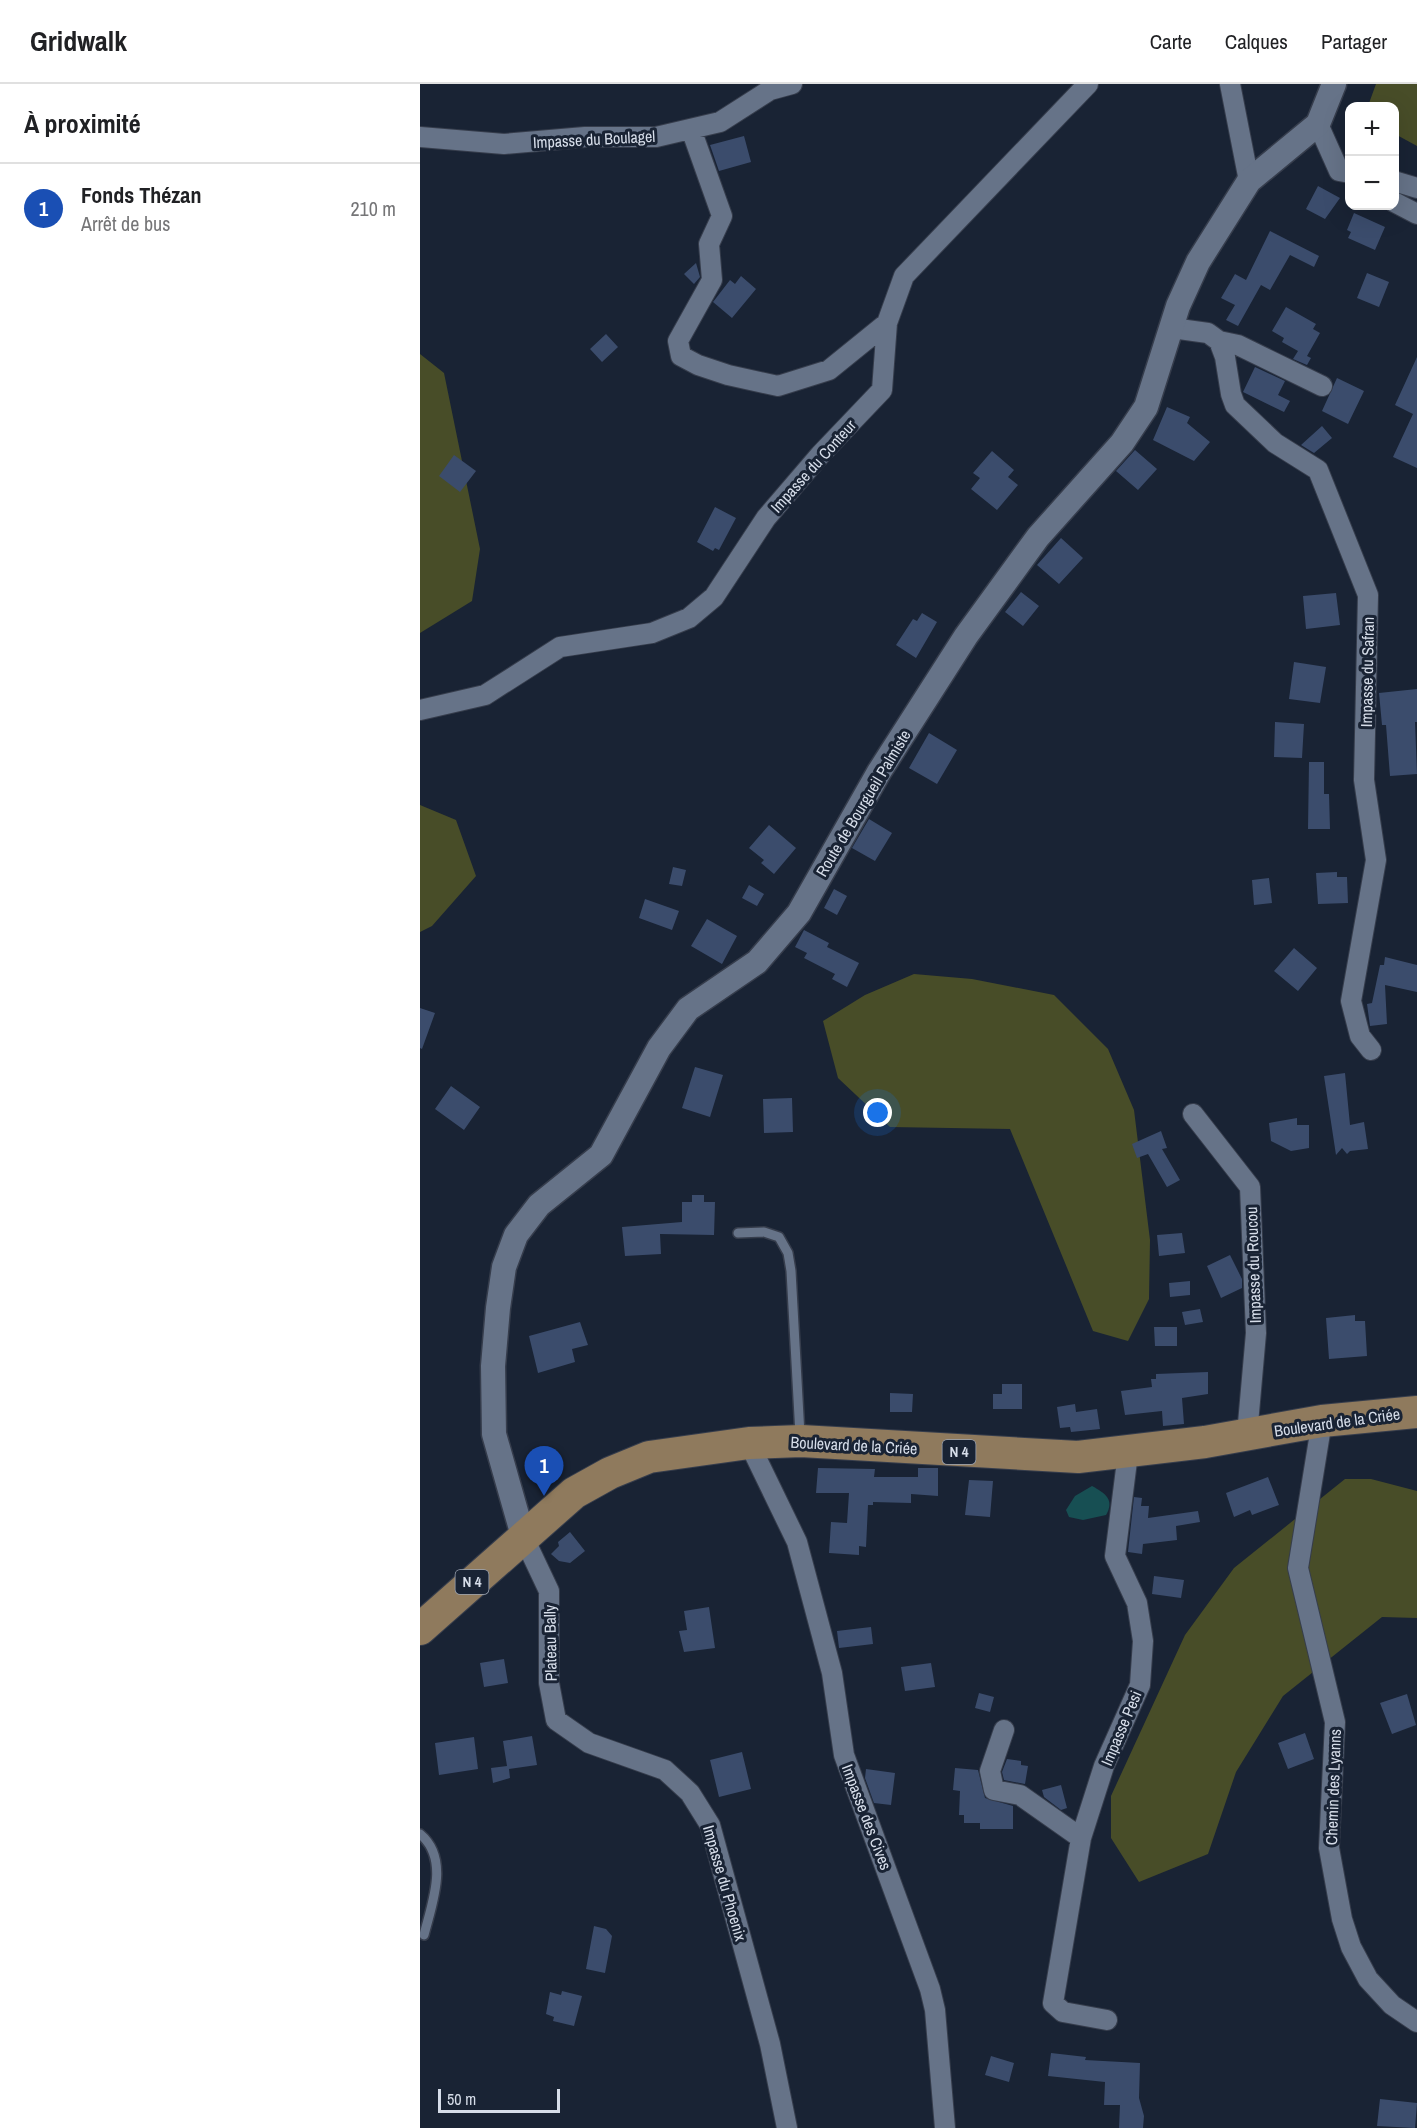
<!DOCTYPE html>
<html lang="fr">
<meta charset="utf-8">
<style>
:root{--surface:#fff;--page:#f6f6f6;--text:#202124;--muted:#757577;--line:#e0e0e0;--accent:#71642c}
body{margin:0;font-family:"Archivo Narrow",sans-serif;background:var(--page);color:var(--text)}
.controls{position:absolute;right:18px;top:18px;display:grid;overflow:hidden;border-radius:12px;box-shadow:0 6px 24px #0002}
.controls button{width:54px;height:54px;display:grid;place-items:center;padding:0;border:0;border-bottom:2px solid var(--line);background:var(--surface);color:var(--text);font:30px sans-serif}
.scale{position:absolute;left:18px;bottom:15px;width:122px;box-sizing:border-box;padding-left:6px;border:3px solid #d6dde9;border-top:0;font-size:16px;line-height:21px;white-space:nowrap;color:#d6dde9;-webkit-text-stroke:4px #192334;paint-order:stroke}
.you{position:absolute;left:458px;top:1029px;width:21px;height:21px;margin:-15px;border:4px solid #fff;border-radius:50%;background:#1a73e8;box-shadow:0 0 0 9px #1a73e833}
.badge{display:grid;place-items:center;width:39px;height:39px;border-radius:50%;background:var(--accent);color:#fff;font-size:20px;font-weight:700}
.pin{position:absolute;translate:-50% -50px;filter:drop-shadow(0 2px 3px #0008)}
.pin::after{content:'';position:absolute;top:32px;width:21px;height:18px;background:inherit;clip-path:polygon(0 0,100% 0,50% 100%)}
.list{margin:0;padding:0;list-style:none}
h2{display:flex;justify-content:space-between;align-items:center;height:78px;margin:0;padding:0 24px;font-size:26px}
h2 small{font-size:20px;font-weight:400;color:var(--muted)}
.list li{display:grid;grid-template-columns:39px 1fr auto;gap:18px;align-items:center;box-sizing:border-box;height:90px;padding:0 24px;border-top:2px solid var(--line)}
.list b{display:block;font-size:22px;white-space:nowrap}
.list p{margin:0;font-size:20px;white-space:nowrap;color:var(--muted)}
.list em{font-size:20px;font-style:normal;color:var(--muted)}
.map{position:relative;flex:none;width:997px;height:2044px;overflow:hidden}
header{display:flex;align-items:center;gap:36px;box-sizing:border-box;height:84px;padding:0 30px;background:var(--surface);border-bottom:2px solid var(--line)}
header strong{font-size:28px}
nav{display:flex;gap:33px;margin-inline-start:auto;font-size:21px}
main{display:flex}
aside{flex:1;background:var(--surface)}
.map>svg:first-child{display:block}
.forest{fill:#484d28}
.water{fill:#174f53}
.building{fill:#3b4c6c}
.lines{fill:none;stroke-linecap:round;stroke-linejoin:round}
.service-casing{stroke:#363d4c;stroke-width:12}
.minor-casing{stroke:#363d4c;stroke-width:22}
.tertiary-casing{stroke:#363d4c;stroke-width:27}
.primary-casing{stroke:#363d4c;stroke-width:34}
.service{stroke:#667388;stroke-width:9}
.minor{stroke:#667388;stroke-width:20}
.tertiary{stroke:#667388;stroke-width:24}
.primary{stroke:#8f7a5d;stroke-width:32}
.labels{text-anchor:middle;stroke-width:6;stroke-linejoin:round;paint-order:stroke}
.shield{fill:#192334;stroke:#9da5b3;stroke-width:1.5}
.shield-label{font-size:15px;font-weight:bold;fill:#d6dde9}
.street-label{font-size:16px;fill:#d6dde9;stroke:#192334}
</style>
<header>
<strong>Gridwalk</strong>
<nav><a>Carte</a><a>Calques</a><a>Partager</a></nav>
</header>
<main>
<aside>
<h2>À proximité<small></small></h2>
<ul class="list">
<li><span class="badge" style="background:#1a4fb4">1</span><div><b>Fonds Thézan</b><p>Arrêt de bus</p></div><em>210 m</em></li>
</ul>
</aside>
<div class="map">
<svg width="997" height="2044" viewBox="0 0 997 2044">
<rect width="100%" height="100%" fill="#192334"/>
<path class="forest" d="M956,0H997V62L975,50L974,22H948Z
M0,270L24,289L60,465L52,517L0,549Z
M0,721L36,736L56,792L12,842L0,848Z
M494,890L552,895L634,911L688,965L714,1026L730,1156L729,1215L708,1257L673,1247L590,1045L470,1043L418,994L403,937L445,911Z
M925,1395H951L997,1407V1534L962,1533L863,1612L816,1688L788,1770L719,1798L691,1754V1712L765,1551L814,1484Z"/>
<path class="water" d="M672,1402C685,1409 695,1416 686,1431L663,1436L649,1433L646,1426L655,1412Z"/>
<path class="building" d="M324,52L331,78L299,87L290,61Z
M898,102L920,114L905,135L886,125Z
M934,129L965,143L955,166L928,154L931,148L927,146Z
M850,147L899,172L894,183L870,171L850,206L841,201L818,242L806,236L815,221L801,214L815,190L826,196Z
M276,179L280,193L274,200L264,190Z
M947,189L969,198L959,223L937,214Z
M321,192L336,205L312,234L293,218L310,196L315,200Z
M866,223L896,240L893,245L900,249L887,272L891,274L887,281L873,275L878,267L862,258L864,254L852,247Z
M186,250L198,263L182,278L170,265Z
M997,273V384L973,373L993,330L975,321Z
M835,283L865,297L858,311L870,317L864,328L823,308Z
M917,294L944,307L928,340L902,327Z
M747,323L770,333L767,339L790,358L774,377L733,356Z
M902,342L912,354L894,369L881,361Z
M715,366L737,385L718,406L696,387Z
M572,367L594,386L588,393L598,401L577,426L551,405L560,394L553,389Z
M34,371L56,387L40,408L19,392Z
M295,423L316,434L299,466L295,464L293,467L277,458Z
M641,454L663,474L639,500L617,481Z
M601,508L619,522L603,542L585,528Z
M916,509L920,541L886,545L883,512Z
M502,529L517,538L496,574L476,561L493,535L497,537Z
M874,578L906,583L900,619L869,615Z
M997,605V638H995L997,690L970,692L966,641H962L959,609Z
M855,638L884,640L882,674L854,673Z
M509,649L537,666L517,700L489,684Z
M889,678H904V710H909L910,745H888Z
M449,735L472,749L455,777L432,764Z
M349,741L376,764L354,790L341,779L344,776L329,764Z
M253,783L266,786L262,802L249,800Z
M917,788V793H927L928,819L898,820L896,789Z
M849,794L852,819L834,821L832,796Z
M329,801L344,810L337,822L322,814Z
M414,805L427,812L417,831L404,824Z
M225,815L259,827L252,846L219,834Z
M287,835L317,852L302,880L271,862Z
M384,846L409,859L407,863L439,879L427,903L412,895L415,890L384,874L387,869L375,863Z
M874,864L897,884L878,907L854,887Z
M965,873L997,881V908L965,901L967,940L950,942L947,920L952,919L960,881H964Z
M0,924L15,929L2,965L0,964Z
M275,983L303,991L290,1033L262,1024Z
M925,989L930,1041L944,1038L948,1065L930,1067L927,1070L922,1064L916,1071L904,992Z
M31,1002L60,1023L44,1046L15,1025Z
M372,1014L373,1048L344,1049L343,1015Z
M877,1034V1041H889V1064L871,1067L851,1057L849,1039Z
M741,1047L747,1064L742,1065L760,1096L747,1103L728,1070L717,1074L712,1060Z
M272,1111H284V1118H295L294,1151L240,1150L241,1170L205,1172L202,1143L262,1138V1118H272Z
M762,1149L765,1169L739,1172L737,1151Z
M810,1171L822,1195V1204L801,1214L787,1182Z
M770,1197V1211L750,1213L749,1199Z
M780,1225L783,1238L765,1241L762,1228Z
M935,1231V1237H945L947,1272L909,1275L906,1234Z
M160,1238L168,1261L152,1265L155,1278L118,1289L109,1252Z
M734,1243H757V1262H735Z
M788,1288V1310L762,1314L764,1340L743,1342L742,1327L705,1331L701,1307L732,1303L731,1295H736V1290Z
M582,1300H602V1325H573V1310H582Z
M470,1309L493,1310L492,1328H470Z
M655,1320L656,1328L677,1325L680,1345L651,1348L650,1343L640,1344L637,1323Z
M398,1384L455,1385L454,1393H498V1384H518V1412L491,1410V1419L453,1418V1421H448L446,1463L439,1462V1471L409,1469L411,1438L427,1439L429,1409H396Z
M848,1393L859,1421L832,1431L830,1426L814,1433L806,1409Z
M549,1396L573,1397L570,1433L545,1431Z
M714,1413L722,1414L721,1422H729L728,1434L778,1427L780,1438L756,1442L757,1456L723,1460L722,1470L708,1468Z
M150,1448L165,1467L150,1479L139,1477L131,1470L139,1462L138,1458Z
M734,1492L764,1496L761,1514L732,1510Z
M289,1523L295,1564L264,1568L259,1547L267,1546L264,1527Z
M451,1543L453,1560L419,1564L417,1547Z
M84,1575L88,1599L64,1603L60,1579Z
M511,1579L515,1603L485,1607L481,1583Z
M559,1609L574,1613L570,1628L555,1624Z
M987,1610L996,1641L972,1650L960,1619Z
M885,1649L894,1675L868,1685L858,1659Z
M112,1652L117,1681L89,1685L90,1694L73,1699L71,1684L87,1682L83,1657Z
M54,1653L58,1685L19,1691L15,1659Z
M322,1668L331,1705L299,1713L290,1676Z
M587,1675L601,1677V1681L608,1682L605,1700L584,1696L582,1688Z
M535,1684L558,1686L565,1714L593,1722V1745H560V1739H544V1731H539L540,1707L533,1706Z
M446,1685L475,1689L471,1721L454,1719L445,1694Z
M641,1701L647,1724L641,1726L624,1713L622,1706Z
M174,1842L186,1845L192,1852L185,1889L166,1885Z
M142,1907L162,1912L154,1942L133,1937L134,1933L126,1930L130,1908L141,1911Z
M631,1969L666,1973L665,1976L720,1979L719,2014L724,2032L723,2044H699L700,2021H684L685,1998L628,1992Z
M571,1972L594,1979L589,1998L565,1991Z
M960,2015L997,2019L995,2044L957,2042Z"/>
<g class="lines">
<g class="service-casing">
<path id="service" d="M318,1149L344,1148L359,1153L368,1169L371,1187L380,1351
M0,1750C30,1775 12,1819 4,1851"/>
</g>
<g class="minor-casing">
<path id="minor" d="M810,0L829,97
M898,40L919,87L930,89
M271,45L302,132L289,160L292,196L258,257L261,272L278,281L308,291L358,302L409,286L467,239
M0,53L84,60L165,53H236L300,38L350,6L372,0
M974,97L997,104
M974,118L997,130
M752,244L788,249L799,257L818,261L902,302
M799,257L805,273L811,310L815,321L855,359L898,386L948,511L944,696L956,776L931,917L940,952L951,966
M0,626L65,611L140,563L232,549L269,534L294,513L346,434L400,371L462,306L467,239L484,192L668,0
M773,1030L830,1103L836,1249L827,1351
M902,1337L878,1484L915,1638L909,1764L922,1835L931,1863L948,1895L972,1921L997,1938
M329,1359L377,1458L412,1589L424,1671L510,1905L515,1926L525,2044
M103,1452L129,1507V1599L136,1636L169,1659L245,1686L270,1709L290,1741L350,1960L367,2044
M584,1646L570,1687L574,1706L600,1711L661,1754
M687,1936L643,1928L633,1919L661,1754L684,1682L720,1601L723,1557L717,1519L695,1472L708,1369"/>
</g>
<g class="tertiary-casing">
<path id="tertiary" d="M103,1452L74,1350L73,1282L78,1224L84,1183L96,1151L119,1121L181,1071L239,964L268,925L337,878L379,829L459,688L546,552L618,453L702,359L726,323L758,222L778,178L829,97L898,40L914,0"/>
</g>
<g class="primary-casing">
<path id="primary" d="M0,1545L154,1409L190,1389L229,1373L329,1359L381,1357L658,1373L785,1358L902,1337L997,1328"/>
</g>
<use href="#service" class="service"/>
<use href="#minor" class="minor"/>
<use href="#tertiary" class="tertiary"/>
<use href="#primary" class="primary"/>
</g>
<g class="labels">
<g class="shield">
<rect x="522.5" y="1356" width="33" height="24" rx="4.5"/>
<rect x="35.5" y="1486" width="33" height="24" rx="4.5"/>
</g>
<g class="shield-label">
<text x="539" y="1373">N 4</text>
<text x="52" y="1503">N 4</text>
</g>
<g class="street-label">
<text transform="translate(174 55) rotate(-3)" y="6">Impasse du Boulagel</text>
<text transform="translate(393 382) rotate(-48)" y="6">Impasse du Conteur</text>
<text transform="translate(947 588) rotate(-89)" y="6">Impasse du Safran</text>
<text transform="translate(443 719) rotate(-59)" y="6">Route de Bourgueil Palmiste</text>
<text transform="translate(833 1181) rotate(-92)" y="6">Impasse du Roucou</text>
<text transform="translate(917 1338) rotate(-8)" y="6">Boulevard de la Criée</text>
<text transform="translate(434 1361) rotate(3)" y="6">Boulevard de la Criée</text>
<text transform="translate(130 1559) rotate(-91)" y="6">Plateau Bally</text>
<text transform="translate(701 1644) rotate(-67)" y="6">Impasse Pesi</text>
<text transform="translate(913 1703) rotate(-88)" y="6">Chemin des Lyanns</text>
<text transform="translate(447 1733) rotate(69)" y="6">Impasse des Cives</text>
<text transform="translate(305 1799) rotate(74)" y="6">Impasse du Phoenix</text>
</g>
</g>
</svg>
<div class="controls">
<button>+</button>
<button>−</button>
</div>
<div class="scale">50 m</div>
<div class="you"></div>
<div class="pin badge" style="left:124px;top:1412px;background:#1a4fb4">1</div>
</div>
</main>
